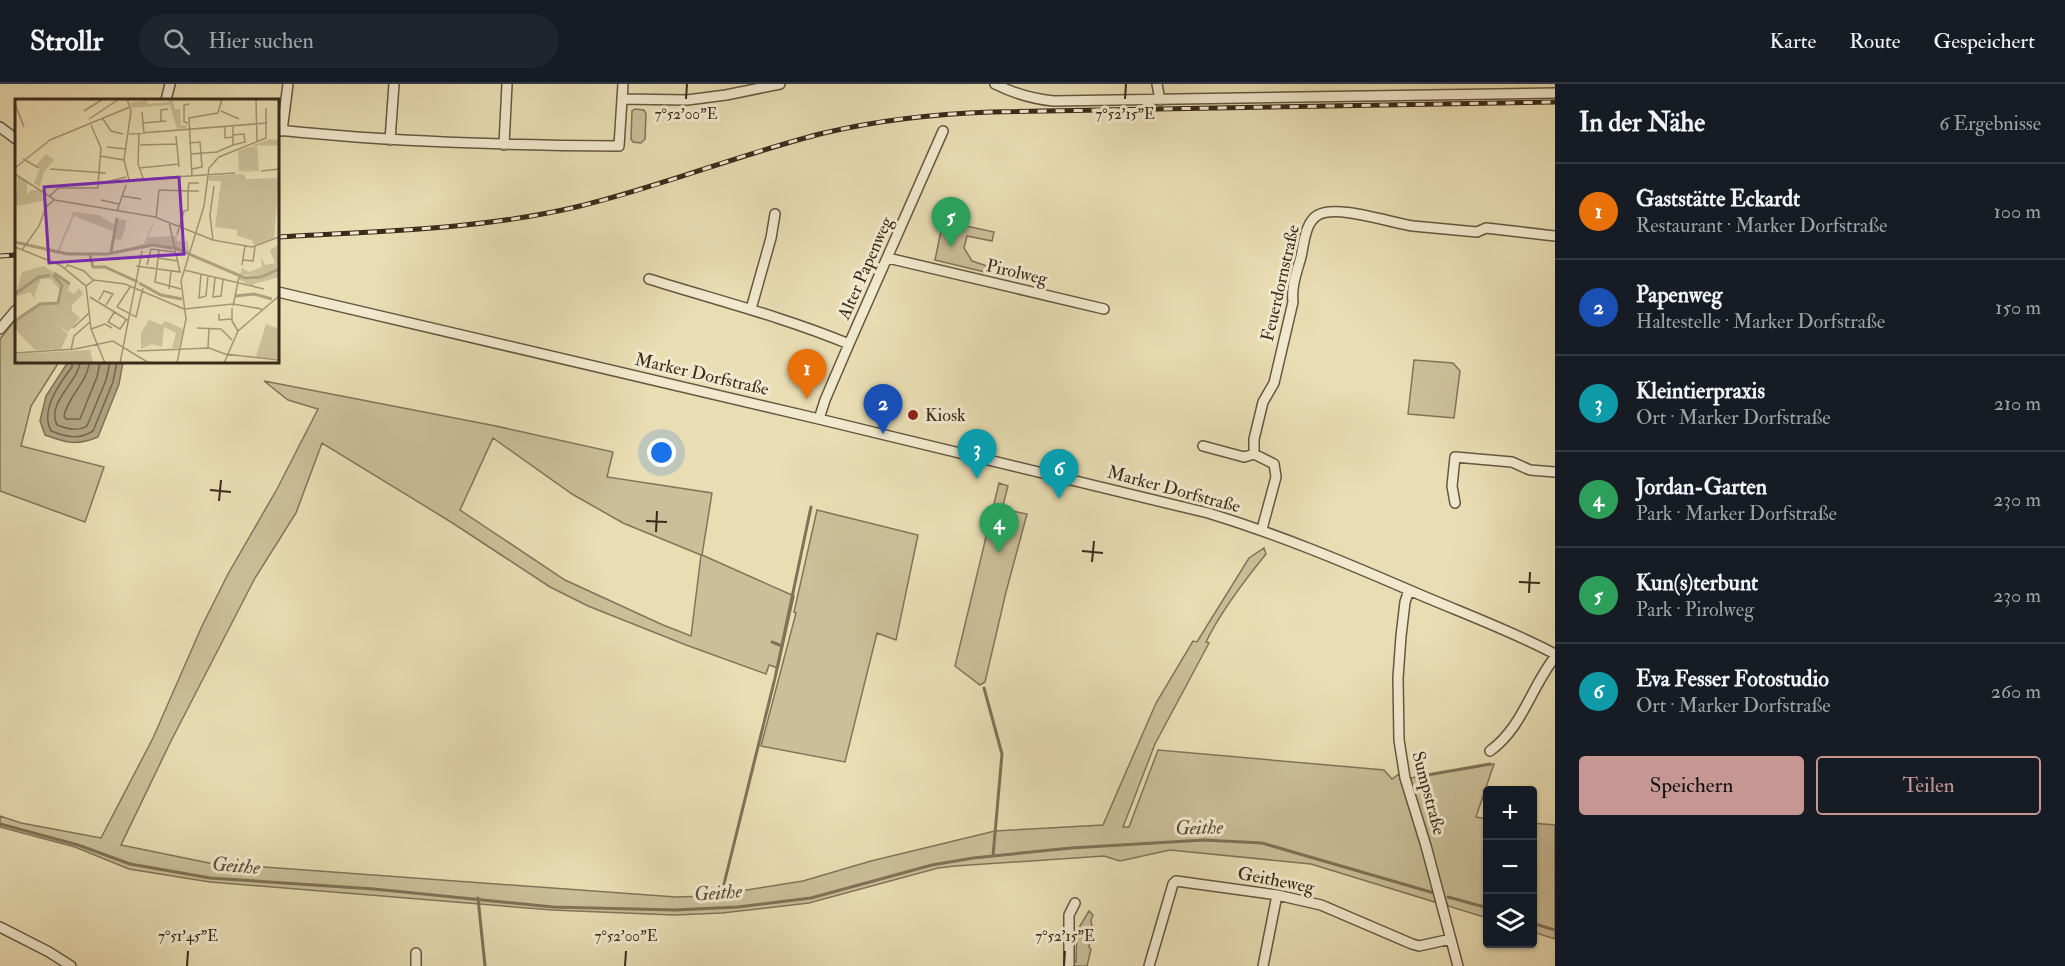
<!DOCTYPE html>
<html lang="de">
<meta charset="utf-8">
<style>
:root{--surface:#171b24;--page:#20242c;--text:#f1f3f6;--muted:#9ea1a6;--line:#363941;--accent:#c59692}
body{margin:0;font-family:"IM FELL Double Pica",serif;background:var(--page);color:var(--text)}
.controls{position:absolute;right:18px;bottom:18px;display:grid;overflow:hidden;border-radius:6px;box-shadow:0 2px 4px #0004}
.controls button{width:54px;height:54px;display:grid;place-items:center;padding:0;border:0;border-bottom:2px solid var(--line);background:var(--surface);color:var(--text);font:30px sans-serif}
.you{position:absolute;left:662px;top:369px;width:21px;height:21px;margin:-15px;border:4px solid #fff;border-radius:50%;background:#1a73e8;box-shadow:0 0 0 9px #1a73e833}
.badge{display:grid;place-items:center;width:39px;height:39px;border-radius:50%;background:var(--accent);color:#fff;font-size:20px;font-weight:700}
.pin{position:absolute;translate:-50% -50px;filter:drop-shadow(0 2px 3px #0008)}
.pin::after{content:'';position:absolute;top:32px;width:21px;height:18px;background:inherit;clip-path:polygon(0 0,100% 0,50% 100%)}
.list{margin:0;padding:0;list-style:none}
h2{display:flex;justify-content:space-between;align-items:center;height:78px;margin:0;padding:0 24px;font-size:26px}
h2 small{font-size:20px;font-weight:400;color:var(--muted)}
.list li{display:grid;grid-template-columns:39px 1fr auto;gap:18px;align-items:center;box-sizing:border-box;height:96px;padding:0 24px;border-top:2px solid var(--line)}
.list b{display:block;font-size:22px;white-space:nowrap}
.list p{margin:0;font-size:20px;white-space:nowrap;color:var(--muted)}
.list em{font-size:20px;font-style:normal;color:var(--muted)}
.actions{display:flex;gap:12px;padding:18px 24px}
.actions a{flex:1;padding:14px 0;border:2px solid var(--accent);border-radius:6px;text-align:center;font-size:21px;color:var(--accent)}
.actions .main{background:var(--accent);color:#111}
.icon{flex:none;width:33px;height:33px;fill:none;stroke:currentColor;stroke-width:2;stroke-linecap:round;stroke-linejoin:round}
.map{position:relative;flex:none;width:1555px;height:882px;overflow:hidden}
header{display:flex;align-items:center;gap:36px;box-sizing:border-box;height:84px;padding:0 30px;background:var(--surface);border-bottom:2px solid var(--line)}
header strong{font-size:28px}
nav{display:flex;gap:33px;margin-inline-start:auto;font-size:21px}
.search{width:420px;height:54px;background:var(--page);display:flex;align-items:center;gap:15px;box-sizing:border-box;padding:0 21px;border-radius:33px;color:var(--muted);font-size:22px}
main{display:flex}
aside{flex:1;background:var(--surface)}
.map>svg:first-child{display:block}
.green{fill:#cbbf99;stroke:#82745a;stroke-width:1.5;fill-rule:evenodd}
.water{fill:#aea07f;stroke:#807157;stroke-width:1.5}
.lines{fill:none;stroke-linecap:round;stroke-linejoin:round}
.shore{stroke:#74654d;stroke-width:1.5}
.stream{stroke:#807157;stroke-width:3}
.street-casing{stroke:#665741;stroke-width:12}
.street{stroke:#f1e9ce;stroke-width:9}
.rail-casing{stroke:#3a2a1b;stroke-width:5}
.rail{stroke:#f1e9ce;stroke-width:3;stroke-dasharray:9;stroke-linecap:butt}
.ticks{fill:none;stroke:#3a2a1b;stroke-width:2}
.poi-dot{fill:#8f2418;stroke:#f1e9ce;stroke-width:2}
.labels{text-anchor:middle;stroke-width:6;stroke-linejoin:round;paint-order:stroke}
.street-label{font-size:18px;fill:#3a2a1b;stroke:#f1e9ce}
.poi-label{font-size:18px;fill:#3a2a1b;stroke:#f1e9ce;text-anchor:start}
.water-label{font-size:20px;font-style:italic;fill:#5d4d39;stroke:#f1e9ce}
.inset-river{fill:none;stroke:#aea07f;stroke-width:3}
.inset-road{fill:none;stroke:#a39576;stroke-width:1.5}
.view{fill:#7b2cbf;fill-opacity:0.15;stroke:#7b2cbf;stroke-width:3}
.inset-edge{fill:none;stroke:#3a2a1b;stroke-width:3}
.ticks-label{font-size:15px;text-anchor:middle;fill:#3a2a1b;stroke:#f1e9ce;stroke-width:6;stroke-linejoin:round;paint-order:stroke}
</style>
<header>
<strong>Strollr</strong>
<div class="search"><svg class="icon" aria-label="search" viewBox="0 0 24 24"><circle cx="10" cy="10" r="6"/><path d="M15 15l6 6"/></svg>Hier suchen</div>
<nav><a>Karte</a><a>Route</a><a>Gespeichert</a></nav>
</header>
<main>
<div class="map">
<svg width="1555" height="882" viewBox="0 0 1555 882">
<rect width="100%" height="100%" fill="#e9ddb3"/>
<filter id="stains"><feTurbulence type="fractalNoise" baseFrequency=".00333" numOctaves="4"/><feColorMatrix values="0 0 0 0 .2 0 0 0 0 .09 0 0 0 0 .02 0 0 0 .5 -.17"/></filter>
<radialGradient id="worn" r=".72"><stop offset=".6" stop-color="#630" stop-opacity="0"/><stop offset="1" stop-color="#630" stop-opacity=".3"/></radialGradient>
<path class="green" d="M635,25L644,26L646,30L645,55L641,59L633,58L631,55L632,27Z
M943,137L994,148L992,157L967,152L964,164L972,177L987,182L985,188L935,176Z
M16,235V278H59L31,322L21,362L104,383L85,438L0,407V255Z
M1414,276L1453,279L1460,287L1454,334L1408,330Z
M264,297L496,342L613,368L607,393L712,409L702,471L794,512L778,584L769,581L766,590L686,561L588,522L550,503L451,438L322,359L296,429L255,494L170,659L121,761L209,779L676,813L708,812L803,797L871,777L995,747L1103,741L1156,619L1193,557L1197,558L1200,553L1249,474L1264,464L1266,470C1244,497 1221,527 1206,558L1209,559L1155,660L1123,743H1129L1158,666L1384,686L1392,695L1399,690L1438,819L1311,780L1170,766L1120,777L1104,772L955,782L938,784L809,819L722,829L674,831L552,826L210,798L129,785L75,763L0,743V732L21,739L101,754L153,654L202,542L228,490L277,405L318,325L288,316ZM493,354L572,410L623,439L701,471L691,552L663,541L565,496L460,426Z
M999,399L1008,402L1002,425L1027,430L1006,508L985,598L980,601L955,582Z
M817,426L918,451L896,556L877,549L845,678L761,662L796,529L794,528Z
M1494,680L1476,733L1487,735V834L1448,822L1437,791L1410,694Z
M1532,739L1555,741V855L1533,848Z
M1089,827L1093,831L1091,836L1092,843L1089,863L1091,865L1087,882H1069L1072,878H1076L1077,847Z"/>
<path class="water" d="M68,278H123L119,300L98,353C76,362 67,359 45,351L40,337L46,312Z"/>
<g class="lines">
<path class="shore" d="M72,278V283C59,300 40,326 51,347C66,353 79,356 93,347L113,298L117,278
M80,278C78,299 46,318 57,341C67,345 78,348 87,342L106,296L110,278
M89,278C88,298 68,312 64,332L66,335H80L97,293L100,278"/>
<path class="stream" d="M772,558L782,562
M984,604L1002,670L993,772
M1416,693L1490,680
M0,740L78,761L130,780L210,794L374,805L553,823L675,826L738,823L811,814L932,781L973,774L1071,764L1204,756L1262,759L1434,809
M722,808L775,594L811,423
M1448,813L1488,824
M478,814L485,882
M1532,839L1555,846"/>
<g class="street-casing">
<path id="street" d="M995,0C1015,10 1033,15 1054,17L1555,9
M1157,0L1160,16
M622,15L687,16L726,11L780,0
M166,16L170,0
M0,43L16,55
M278,46C391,58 505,61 619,62L623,0
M282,47L288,0
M390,56L394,0
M504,61L507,0
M888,174L1104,225
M649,195C716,216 784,233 849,260
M278,208L819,335L1208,429C1277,450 1342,477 1409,506C1457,527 1508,545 1555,570
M751,225L771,154L775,130
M0,245L16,226
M819,335L825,316L849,260L943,47
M1203,362L1244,373L1254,370
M1455,419L1452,402L1455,373L1512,378L1530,386L1555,388
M1262,445L1276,393L1274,380L1254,370V355L1263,318L1274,299L1293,218C1291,203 1297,187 1301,173C1304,160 1305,138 1318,131C1336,120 1392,139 1413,142C1434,144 1456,146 1477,148L1486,144L1555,152
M1409,506L1405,518L1401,552L1398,594L1399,656L1405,694L1426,762L1458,882
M1490,667C1523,643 1531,603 1555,573
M0,843L49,868L71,882
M416,882V869
M1069,882V831L1075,819
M1149,882L1173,800L1176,797L1277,811L1321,821L1412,860L1419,862L1451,855
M1263,882L1277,811"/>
</g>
<use href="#street" class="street"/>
<g class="rail-casing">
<path id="rail" d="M278,153C377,147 478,146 576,123C660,103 740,70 824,49C879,36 934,30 991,28L1555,18
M0,172L16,171"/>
</g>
<use href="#rail" class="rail"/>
</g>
<path class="ticks" d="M686,15L687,0M1125,15L1126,0M210,406L231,408M219,417L221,396M646,437L667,438M656,448L657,427M1082,467L1103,469M1092,478L1094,457M1519,498L1540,499M1529,509L1530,488M187,882L188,867M625,882L626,867M1064,882L1065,867"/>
<circle class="poi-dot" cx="913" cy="331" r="6"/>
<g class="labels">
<g class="street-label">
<text transform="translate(865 184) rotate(-66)" y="6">Alter Papenweg</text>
<text transform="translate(1017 188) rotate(13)" y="6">Pirolweg</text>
<text transform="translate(1280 199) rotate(-77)" y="6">Feuerdornstraße</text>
<text transform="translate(702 290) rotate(13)" y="6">Marker Dorfstraße</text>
<text transform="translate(1174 405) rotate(15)" y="6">Marker Dorfstraße</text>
<text transform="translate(1429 709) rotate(75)" y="6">Sumpstraße</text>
<text transform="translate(1276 796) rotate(11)" y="6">Geitheweg</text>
</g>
<g class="poi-label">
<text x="925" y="337">Kiosk</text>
</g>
<g class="water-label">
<text transform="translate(1199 743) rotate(-1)" y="7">Geithe</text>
<text transform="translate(236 781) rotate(5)" y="7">Geithe</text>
<text transform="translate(718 808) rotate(-4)" y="7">Geithe</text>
</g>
</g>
<g transform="translate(15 15)">
<rect width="264" height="264" fill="#e9ddb3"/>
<path d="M153,0H157L160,10H165L166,26H172L171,29L162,30L155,6L117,9L115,4L131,1L133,5L154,3ZM255,40L264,41V47L242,46L244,72L220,74L241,71L224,72L223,52L237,47L241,50L238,46ZM31,55L39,61L29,73L25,88L19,84L25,69L21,66ZM229,75L231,80L264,79L259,139L239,146L237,141L222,137V131L200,128L206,82H194L193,77ZM3,77L12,82V96L16,91H27L28,102L0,107ZM53,112L84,116L101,127L102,120L111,121L110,130L106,141L99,140L100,133L59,117L44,153L92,154L129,145L135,130L141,120L133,138L162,137V142H173L174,154L135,147L92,156H52L11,147L42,152L58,114ZM264,145V169L246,177L225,176L227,169L234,173L247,168L246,158L250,166L260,164L255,151ZM29,167L55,185L53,191L59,195L64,189L68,195L57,206V212L65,219L53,233L41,224L53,235L46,250L20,251L0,230V221L7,215L25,205L39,206L45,201L47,194L36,180H26L19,197L23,204L15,193L0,198L7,173ZM264,171V178L239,185V189L224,180V177L246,178ZM134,221L147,226L150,222L168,230L164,249H157L161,234L149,228L147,248L137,245L126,250V234ZM251,225L264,230V260L241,258ZM75,251L78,264H0V255Z" fill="#cbbf99"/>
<path class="inset-river" d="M0,143L52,155H92L138,146L158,149M160,149L230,179L246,178L264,170M96,153L102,119M75,156L78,168H90L123,183M39,174L55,185M124,184L146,196L167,200M0,195L24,178L35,176M220,197L239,195L257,200M0,222L25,205L43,204L47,186L38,176"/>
<path class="inset-road" d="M112,0L116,12L109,61L114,81L220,74M241,1L242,43M0,5L9,28M69,12L88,0M206,12L224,20M127,13L129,34M74,20L104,0M88,20L96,32L108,35M146,22V11L153,10M128,24L151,22M173,24L169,23V6L174,5M76,26L86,49L83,85M210,27V39L218,38M124,34L123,65L129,82M114,35L252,24M218,36L229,35L230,43L218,46M161,37L164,68M174,44L185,43L187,68L177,70M125,46L162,45M92,48L111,50M175,55L202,53L218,46V27M85,57L109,61M8,60L24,69M0,69L35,41L115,8M124,69L164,65M35,70L91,74M246,72L264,70M0,75L40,101L140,118L198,141L237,148L264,138M177,78L174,19L203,14L207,0M184,84H174L173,92H184M83,85L111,78M35,97L43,89H83V85M107,97L126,100M86,101L104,105M102,112L111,86M141,119L144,91L173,92V111L169,112L162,136M198,141L195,116L199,87M0,148L45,166L71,187L76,230L90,264M7,151L24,127L31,108L39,101M143,159L163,162M228,161L238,162L240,148M132,166L136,150L160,153M227,166L230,147M121,167L165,173L154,123M142,168L140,183L166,190M142,168L144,150M50,169L53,166L69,172L78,181M169,171L249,190M186,175L184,199L191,197L193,177M200,179L198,198L206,197L208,181M71,187L79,181L110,185L169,210L218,205L247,210M115,188L102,208L121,218L128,189M154,190L156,172M75,198L114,222M84,201L89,192L98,195L91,206M218,207L224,178M217,209V222L223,232M100,212L93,223L105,230L111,221M204,215V221L217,220M58,229L75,213M182,229L206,230L217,241M76,230L90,225L97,229M193,249L194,229M56,251L59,237L75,223M122,252L194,249L210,255L264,261M0,254L60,250L98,242L134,264M105,264L127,152M162,264L171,220L166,182L189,107L194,69L204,58L251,39V9M209,264L223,232L264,197"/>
<path class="view" d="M164,78L169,155L34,164L29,88Z"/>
<rect width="264" height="264" class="inset-edge"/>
</g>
<g class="ticks-label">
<text x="686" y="35">7°52'00"E</text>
<text x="1125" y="35">7°52'15"E</text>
<text x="188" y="857">7°51'45"E</text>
<text x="626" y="857">7°52'00"E</text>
<text x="1065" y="857">7°52'15"E</text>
</g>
<rect width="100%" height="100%" filter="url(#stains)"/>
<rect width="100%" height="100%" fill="url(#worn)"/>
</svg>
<div class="controls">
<button>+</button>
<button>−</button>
<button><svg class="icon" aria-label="layers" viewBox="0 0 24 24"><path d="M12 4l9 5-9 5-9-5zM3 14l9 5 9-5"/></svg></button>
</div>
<div class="you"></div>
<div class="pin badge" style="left:807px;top:315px;background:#e8710a">1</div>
<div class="pin badge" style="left:883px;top:350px;background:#1a4fb4">2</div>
<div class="pin badge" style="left:977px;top:395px;background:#0f9aa8">3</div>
<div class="pin badge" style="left:999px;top:469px;background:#2e9e5b">4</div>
<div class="pin badge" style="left:951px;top:163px;background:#2e9e5b">5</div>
<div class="pin badge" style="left:1059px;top:415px;background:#0f9aa8">6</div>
</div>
<aside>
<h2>In der Nähe<small>6 Ergebnisse</small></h2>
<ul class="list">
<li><span class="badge" style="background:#e8710a">1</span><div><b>Gaststätte Eckardt</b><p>Restaurant · Marker Dorfstraße</p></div><em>100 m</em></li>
<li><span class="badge" style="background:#1a4fb4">2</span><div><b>Papenweg</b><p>Haltestelle · Marker Dorfstraße</p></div><em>150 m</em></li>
<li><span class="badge" style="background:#0f9aa8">3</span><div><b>Kleintierpraxis</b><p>Ort · Marker Dorfstraße</p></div><em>210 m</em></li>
<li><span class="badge" style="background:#2e9e5b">4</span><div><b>Jordan-Garten</b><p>Park · Marker Dorfstraße</p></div><em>230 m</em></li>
<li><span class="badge" style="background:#2e9e5b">5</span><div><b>Kun(s)terbunt</b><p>Park · Pirolweg</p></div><em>230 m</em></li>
<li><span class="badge" style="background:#0f9aa8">6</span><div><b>Eva Fesser Fotostudio</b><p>Ort · Marker Dorfstraße</p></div><em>260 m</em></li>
</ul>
<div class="actions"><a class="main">Speichern</a><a>Teilen</a></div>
</aside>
</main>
